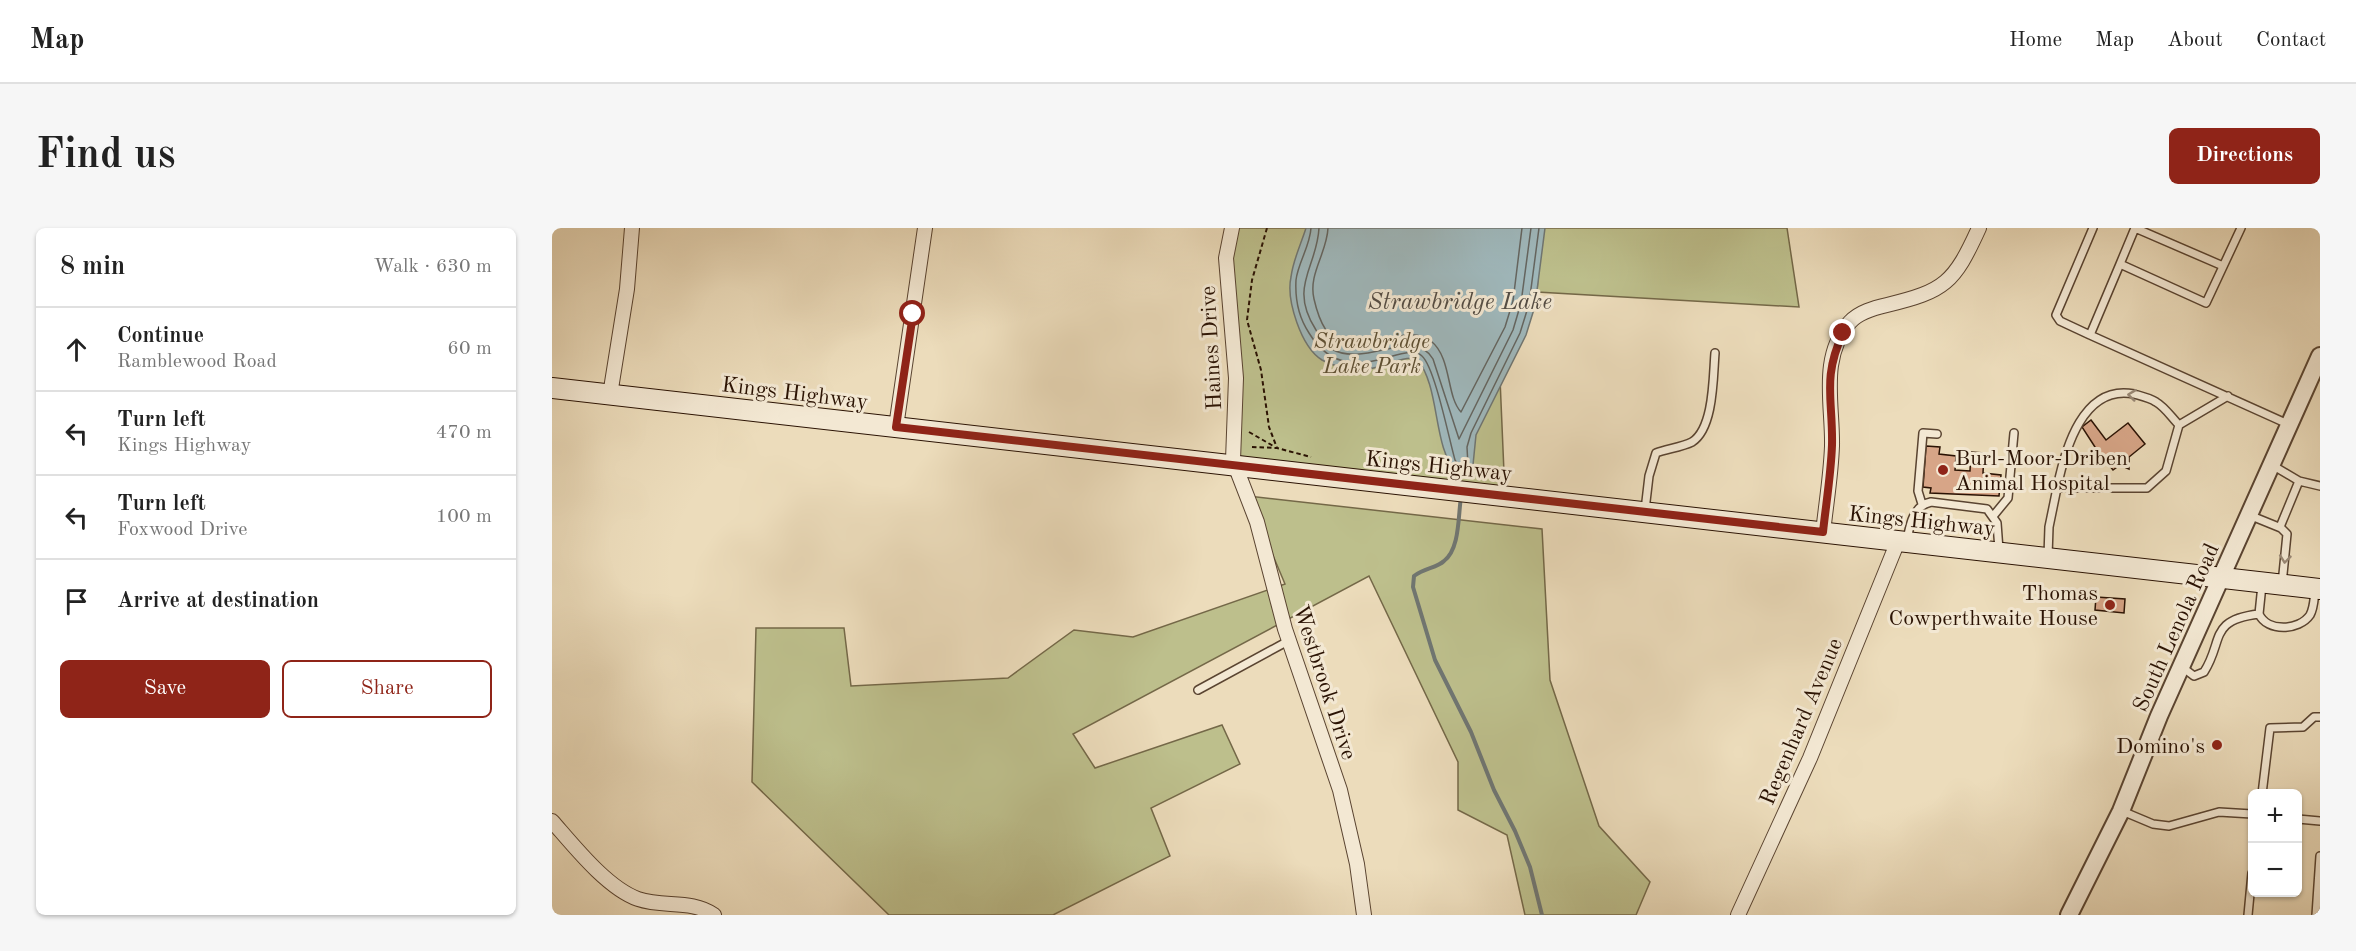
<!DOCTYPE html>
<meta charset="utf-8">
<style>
:root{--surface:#fff;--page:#f6f6f6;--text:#222;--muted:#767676;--line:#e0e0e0;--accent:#8f2418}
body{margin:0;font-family:"Old Standard TT",serif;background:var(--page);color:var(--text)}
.controls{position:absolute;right:18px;bottom:18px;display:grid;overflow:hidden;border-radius:9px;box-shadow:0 2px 4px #0004}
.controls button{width:54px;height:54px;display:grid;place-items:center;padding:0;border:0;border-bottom:2px solid var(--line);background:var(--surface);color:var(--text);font:30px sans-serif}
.stop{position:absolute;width:18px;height:18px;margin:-14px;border:4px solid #8f2418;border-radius:50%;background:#fff}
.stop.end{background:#8f2418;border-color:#fff;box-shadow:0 2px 6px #0008}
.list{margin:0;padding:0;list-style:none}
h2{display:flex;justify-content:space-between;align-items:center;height:78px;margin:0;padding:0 24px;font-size:26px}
h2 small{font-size:20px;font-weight:400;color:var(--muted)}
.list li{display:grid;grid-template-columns:39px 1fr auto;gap:18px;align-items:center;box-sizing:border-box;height:84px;padding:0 24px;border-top:2px solid var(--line)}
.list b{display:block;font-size:22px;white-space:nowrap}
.list p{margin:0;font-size:20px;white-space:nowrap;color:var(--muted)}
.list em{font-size:20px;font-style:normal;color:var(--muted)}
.actions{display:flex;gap:12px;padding:18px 24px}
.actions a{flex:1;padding:14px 0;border:2px solid var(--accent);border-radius:9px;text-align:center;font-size:21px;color:var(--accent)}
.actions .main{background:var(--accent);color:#fff}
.icon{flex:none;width:33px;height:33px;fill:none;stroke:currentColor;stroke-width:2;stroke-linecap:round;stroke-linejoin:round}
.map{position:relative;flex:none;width:1768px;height:687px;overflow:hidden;border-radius:9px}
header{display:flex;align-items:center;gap:36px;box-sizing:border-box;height:84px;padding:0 30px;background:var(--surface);border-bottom:2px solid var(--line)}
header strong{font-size:28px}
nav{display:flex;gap:33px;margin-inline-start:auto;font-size:21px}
.intro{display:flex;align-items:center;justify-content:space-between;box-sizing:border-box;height:144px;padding:0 36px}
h1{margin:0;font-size:42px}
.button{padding:15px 27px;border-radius:9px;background:var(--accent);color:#fff;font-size:21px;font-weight:700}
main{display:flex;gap:36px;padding:0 36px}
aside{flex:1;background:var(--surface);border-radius:9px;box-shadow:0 2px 4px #0004}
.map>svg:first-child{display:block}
.green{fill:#bdbf8c;stroke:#746848;stroke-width:1.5}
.water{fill:#9fb8bc;stroke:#707672;stroke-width:1.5}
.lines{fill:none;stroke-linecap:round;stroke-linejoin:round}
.shore{stroke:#646560;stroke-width:1.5}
.stream{stroke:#707672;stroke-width:4}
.building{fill:#d7a587;stroke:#2a1203;stroke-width:1.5}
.service-casing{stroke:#5a4431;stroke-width:10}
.minor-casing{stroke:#5a4431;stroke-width:16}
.tertiary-casing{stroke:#5a4431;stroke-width:20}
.secondary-casing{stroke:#2a1203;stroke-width:22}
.path{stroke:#2a1203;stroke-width:2;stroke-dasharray:4.5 3;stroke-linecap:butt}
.service{stroke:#f3e8d3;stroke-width:7}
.minor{stroke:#f3e8d3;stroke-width:14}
.tertiary{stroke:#f3e8d3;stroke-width:16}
.secondary{stroke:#f3e8d3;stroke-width:20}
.oneway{stroke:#998875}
.route{stroke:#8f2418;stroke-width:8}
.poi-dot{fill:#8f2418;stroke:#f3e8d3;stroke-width:2}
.labels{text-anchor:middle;stroke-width:6;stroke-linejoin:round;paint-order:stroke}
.park-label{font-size:22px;font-style:italic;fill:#5d4f33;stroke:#f3e8d3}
.street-label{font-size:22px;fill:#2a1203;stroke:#f3e8d3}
.poi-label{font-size:22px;fill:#2a1203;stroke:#f3e8d3;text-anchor:end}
.water-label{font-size:24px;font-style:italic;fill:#534c44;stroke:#f3e8d3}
</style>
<header>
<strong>Map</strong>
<nav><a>Home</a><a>Map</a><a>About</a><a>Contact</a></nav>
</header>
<div class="intro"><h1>Find us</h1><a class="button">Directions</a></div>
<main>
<aside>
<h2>8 min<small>Walk · 630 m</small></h2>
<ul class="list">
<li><svg class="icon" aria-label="ahead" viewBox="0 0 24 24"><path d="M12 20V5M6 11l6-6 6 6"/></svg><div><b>Continue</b><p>Ramblewood Road</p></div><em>60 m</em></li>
<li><svg class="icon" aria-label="left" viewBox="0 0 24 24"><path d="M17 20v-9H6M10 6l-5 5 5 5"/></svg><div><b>Turn left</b><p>Kings Highway</p></div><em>470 m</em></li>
<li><svg class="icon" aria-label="left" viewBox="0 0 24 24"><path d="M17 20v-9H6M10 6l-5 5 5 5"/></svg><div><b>Turn left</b><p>Foxwood Drive</p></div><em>100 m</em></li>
<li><svg class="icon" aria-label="arrive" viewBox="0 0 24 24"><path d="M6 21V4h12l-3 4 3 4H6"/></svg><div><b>Arrive at destination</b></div></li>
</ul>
<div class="actions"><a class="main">Save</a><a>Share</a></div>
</aside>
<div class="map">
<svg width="1768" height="687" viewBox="0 0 1768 687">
<rect width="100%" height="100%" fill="#ecdcbb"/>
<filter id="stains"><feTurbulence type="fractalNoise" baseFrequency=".00333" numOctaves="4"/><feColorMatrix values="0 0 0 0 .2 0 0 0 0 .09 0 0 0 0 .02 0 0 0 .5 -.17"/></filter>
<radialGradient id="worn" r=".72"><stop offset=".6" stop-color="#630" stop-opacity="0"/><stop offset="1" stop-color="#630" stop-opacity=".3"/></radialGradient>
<path class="green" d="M681,0H985L947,127L953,268L681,232Z
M989,0H1235L1247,79L985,64Z
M696,268L990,301L998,452L1047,598L1098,654L1084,687H973L955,607L906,582V534L817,348L521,506L543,540L670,497L688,536L599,580L618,628L501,687H337L200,554L204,400H292L299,458L456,450L522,402L581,409L733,356Z"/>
<path class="water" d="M754,0H993L983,78L974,107L924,207L920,247L905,245C880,219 889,160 865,131C850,127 831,140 815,141C802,142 782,139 770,132C749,119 734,72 739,49C741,32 749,16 754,0Z"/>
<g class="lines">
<path class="shore" d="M759,0C758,18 746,35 744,52C743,70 747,90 757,105C795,167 852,110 870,128C883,140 897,211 903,232L908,240L913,241L916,238L915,219L919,205L968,105L977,76L987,0
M767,0C765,40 736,58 764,102C767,108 772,116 778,120C813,142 862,97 881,131L907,211L961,102L969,75L979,0
M776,0C775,25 756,46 762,71C783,164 844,85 879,113C900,130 894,168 909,184L953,99L961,73L970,0"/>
<path class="stream" d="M909,269C906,288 908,321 892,333C885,340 872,340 862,348L861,359L883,432L919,504L942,562L963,603L978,639L990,687"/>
</g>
<path class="building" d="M1539,192L1554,212L1576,195L1593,216L1577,229V241L1568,237L1561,242L1543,219L1530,199Z
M1374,218L1388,219L1387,226L1404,228L1403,242L1418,243L1419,224L1432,225L1431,245L1449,247L1447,268L1378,265L1379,260L1371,259Z
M1544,369L1573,371L1572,385L1543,382Z"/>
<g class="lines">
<g class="service-casing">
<path id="service" d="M1689,0L1654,75L1568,36L1538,107L1738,197
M1568,36L1583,0L1671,38
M1538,107L1508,93L1504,87L1541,0
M1720,237L1747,253L1768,258
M1505,260C1513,221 1531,156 1582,166C1589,168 1598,170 1604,174C1613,179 1620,190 1627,197
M1370,276L1366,263L1371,205L1385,206
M1093,282L1097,248L1104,225C1115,221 1130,219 1140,214C1162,200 1161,149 1163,125
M1442,287L1456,270L1462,205
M1697,287L1729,300L1735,306L1730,356
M1728,299L1747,253
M1355,312C1358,296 1361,278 1379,274L1435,281L1445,295L1447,322
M1496,328L1497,299L1505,260H1595L1614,243L1627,197L1676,168
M1710,357L1707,386C1715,404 1747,403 1758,387C1762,380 1762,371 1763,363
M1630,439L1642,448L1652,444C1672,413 1656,392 1707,386
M646,462L738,412
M1710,566L1718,500L1751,499L1762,489H1768
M1570,583L1601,596L1617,598L1667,584L1700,586
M1746,591L1768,593
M1696,687L1700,645
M1764,687L1768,628"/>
</g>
<g class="minor-casing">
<path id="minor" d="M680,0L674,30L684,150L681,232L705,294L733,401L788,562L805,636L812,687
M58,167L75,61L80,0
M344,199L373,0
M1271,305C1274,276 1279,247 1280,218C1281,177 1267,129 1298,94C1307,84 1322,80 1335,77C1393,63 1402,55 1427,0
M0,593C22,618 55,660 86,671C112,680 139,671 162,687
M1186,687L1258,530L1346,313"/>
</g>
<g class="tertiary-casing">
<path id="tertiary" d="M1517,687L1569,583L1607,488L1768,128"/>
</g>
<g class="secondary-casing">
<path id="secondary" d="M0,160L1768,361"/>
</g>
<path class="path" d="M715,0L700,52L695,92L709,142L717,199L725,220
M697,204L723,219
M700,219L725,220L759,229"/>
<use href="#service" class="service"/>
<use href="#minor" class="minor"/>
<use href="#tertiary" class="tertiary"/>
<use href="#secondary" class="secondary"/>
</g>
<defs><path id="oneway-chevron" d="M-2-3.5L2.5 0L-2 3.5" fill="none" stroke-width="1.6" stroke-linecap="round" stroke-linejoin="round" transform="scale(1.5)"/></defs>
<g class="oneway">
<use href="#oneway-chevron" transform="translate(1580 167) rotate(-173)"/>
<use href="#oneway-chevron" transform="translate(1733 331) rotate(96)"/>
</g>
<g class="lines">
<path class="route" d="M361,86L344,199L1271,304C1274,276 1279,246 1280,217C1281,171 1270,150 1291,105"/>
</g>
<g class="poi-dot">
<circle cx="1391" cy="242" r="6"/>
<circle cx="1558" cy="377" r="6"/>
<circle cx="1665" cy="517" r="6"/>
</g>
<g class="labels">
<g class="park-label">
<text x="820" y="120">Strawbridge<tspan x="820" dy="25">Lake Park</tspan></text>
</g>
<g class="street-label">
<text transform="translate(658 120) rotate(-93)" y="8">Haines Drive</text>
<text transform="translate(243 164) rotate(7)" y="8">Kings Highway</text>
<text transform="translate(887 237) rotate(6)" y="8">Kings Highway</text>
<text transform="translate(1370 292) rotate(6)" y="8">Kings Highway</text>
<text transform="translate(1623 399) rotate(-66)" y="8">South Lenola Road</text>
<text transform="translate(774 454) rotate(72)" y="8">Westbrook Drive</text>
<text transform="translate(1248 493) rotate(-67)" y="8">Regenhard Avenue</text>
</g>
<g class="poi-label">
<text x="1403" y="237" text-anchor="start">Burl-Moor-Driben<tspan x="1403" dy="25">Animal Hospital</tspan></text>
<text x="1546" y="372">Thomas<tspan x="1546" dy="25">Cowperthwaite House</tspan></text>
<text x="1653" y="525">Domino's</text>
</g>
<g class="water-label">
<text x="908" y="81">Strawbridge Lake</text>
</g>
</g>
<rect width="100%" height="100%" filter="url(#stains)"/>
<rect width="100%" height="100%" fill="url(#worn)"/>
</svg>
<div class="controls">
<button>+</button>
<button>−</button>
</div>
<div class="stop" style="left:361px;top:86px"></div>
<div class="stop end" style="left:1291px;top:105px"></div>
</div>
</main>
